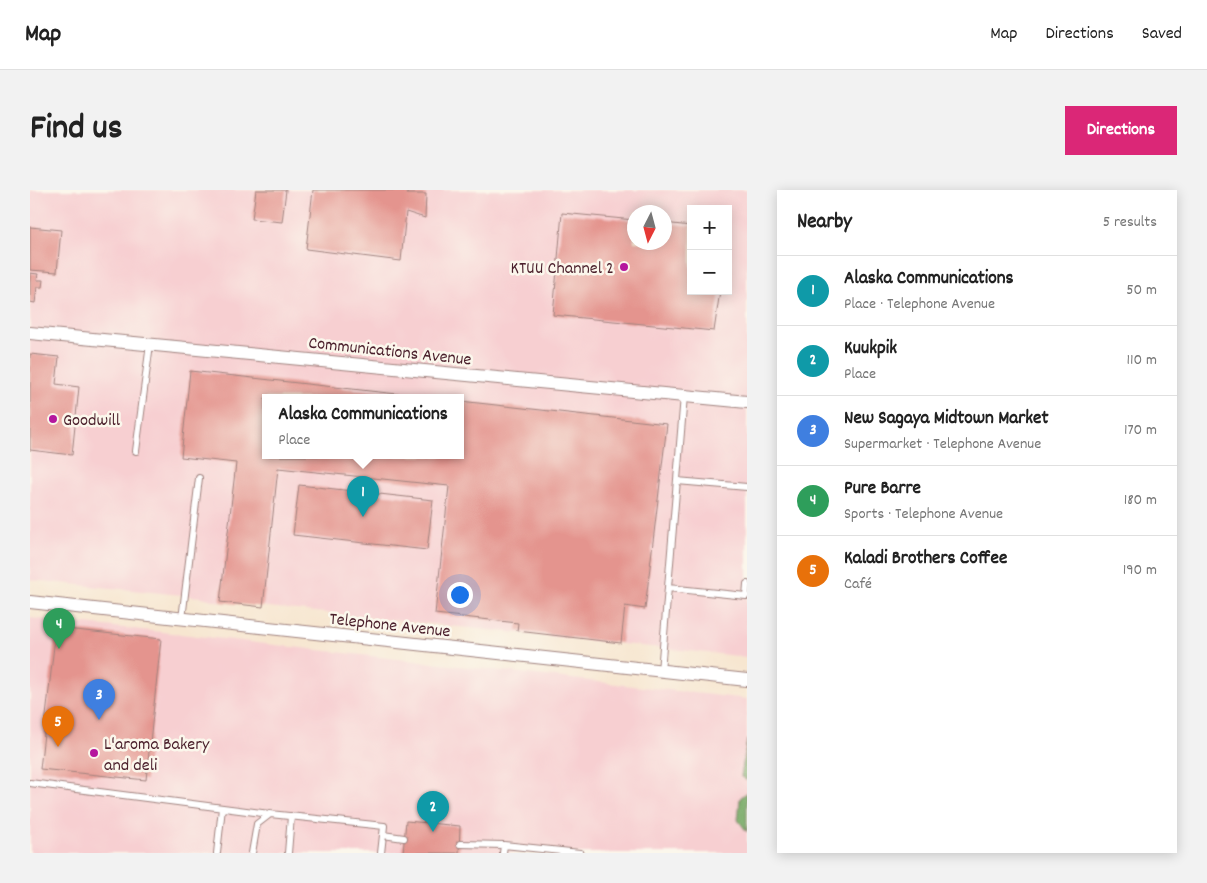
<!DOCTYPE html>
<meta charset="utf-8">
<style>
:root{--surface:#fff;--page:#f2f2f2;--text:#222;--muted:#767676;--line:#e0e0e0;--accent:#db2777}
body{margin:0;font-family:Dekko,sans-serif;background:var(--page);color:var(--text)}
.controls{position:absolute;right:15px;top:15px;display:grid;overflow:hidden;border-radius:0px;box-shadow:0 2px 12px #0003}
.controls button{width:45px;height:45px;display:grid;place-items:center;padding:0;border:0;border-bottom:1px solid var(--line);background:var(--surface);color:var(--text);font:25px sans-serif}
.compass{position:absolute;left:597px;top:15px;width:45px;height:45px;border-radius:50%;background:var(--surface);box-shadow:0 2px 12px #0003;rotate:186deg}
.you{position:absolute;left:429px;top:404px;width:18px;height:18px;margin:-12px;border:4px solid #fff;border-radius:50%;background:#1a73e8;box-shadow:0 0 0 8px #1a73e833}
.badge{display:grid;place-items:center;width:32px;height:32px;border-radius:50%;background:var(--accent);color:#fff;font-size:16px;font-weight:700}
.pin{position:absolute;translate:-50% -41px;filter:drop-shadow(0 1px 2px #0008)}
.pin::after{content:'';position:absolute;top:26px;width:18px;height:15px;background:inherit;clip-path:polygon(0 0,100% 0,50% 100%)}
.popup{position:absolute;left:232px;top:204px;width:202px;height:65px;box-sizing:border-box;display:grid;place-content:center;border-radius:0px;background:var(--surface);filter:drop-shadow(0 1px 4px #0005);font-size:16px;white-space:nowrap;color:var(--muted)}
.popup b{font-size:19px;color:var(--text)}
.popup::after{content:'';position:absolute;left:50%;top:100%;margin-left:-10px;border:10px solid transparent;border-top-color:var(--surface)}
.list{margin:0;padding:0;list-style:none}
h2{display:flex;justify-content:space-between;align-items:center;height:65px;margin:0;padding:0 20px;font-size:21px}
h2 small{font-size:16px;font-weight:400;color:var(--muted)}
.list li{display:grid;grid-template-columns:32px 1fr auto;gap:15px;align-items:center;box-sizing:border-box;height:70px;padding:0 20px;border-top:1px solid var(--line)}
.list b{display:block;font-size:19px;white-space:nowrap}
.list p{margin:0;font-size:16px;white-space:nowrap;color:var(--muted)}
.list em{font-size:16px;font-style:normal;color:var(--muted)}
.map{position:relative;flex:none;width:717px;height:663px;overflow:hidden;border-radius:0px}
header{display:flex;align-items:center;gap:30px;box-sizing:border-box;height:70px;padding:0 25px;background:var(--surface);border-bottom:1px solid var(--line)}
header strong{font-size:24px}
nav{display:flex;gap:28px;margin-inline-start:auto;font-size:18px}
.intro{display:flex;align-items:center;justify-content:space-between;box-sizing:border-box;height:120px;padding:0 30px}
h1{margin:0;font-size:35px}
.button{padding:12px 22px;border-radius:0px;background:var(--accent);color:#fff;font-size:18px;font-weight:700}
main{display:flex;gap:30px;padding:0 30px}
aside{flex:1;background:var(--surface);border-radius:0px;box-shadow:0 2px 12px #0003}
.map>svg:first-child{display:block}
.built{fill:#f7cfd1;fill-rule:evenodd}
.forest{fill:#75a864;stroke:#606448}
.building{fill:#e4948e}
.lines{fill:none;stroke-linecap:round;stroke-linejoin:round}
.lane-casing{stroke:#a0827e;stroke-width:8}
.street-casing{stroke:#a0827e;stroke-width:14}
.lane{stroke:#fff;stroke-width:6}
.street{stroke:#fff;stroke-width:12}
.poi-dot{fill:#b5179e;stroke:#fbf7ec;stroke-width:2}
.labels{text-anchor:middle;stroke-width:5;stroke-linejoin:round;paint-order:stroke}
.poi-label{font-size:18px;fill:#4a1f2b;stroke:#fbf7ec;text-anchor:start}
.street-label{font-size:18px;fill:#4a1f2b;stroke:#fbf7ec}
</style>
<header>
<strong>Map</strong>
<nav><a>Map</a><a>Directions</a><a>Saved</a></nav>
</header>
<div class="intro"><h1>Find us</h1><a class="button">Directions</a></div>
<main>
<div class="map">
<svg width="717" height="663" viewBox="0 0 717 663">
<rect width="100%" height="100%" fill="#fbf7ec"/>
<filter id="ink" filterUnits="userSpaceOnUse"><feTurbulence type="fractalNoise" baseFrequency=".02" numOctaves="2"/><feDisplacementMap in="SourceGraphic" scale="10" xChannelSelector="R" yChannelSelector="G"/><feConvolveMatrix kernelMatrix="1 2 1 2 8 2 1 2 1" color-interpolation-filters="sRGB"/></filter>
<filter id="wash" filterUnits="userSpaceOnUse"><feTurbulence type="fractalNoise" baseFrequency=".0096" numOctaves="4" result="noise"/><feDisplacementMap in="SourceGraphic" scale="20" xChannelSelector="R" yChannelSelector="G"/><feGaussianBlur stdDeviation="1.12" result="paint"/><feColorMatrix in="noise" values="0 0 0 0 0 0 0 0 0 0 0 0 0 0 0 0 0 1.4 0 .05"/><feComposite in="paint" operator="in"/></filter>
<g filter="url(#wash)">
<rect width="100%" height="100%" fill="#f7e6d0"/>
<path class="built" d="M0,0H717V467L190,412L172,407L0,390ZM661,19H698V101H661ZM604,22H634V52H604ZM235,208H430V266H235Z
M0,428L150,444L717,509V663H0Z"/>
<path class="forest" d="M717,550V590H715L711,586Z
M717,602V642L708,630L710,608Z"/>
<g id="blocks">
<path class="building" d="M226,0H256L252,32L222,29Z
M283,0H378L377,4H396L395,28L376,22L371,71L276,59Z
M532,23L604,30V52H634V33L661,36V101H690L684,141L523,125Z
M0,37L31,40L27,82L0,80Z
M0,83L8,84L7,90H13L12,97H7L5,113L0,112Z
M0,164L29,167L26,194L49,197L42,265L0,260Z
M160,181L394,207V208H235V266H430V211L637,234L615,419L595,416L591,453L487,441L488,433L405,424L419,296L248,278L233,417L190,412L206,273L151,267Z
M269,295L403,310L397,360L263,345Z
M26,438L131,449L116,590L10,579Z
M376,631L430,636L429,663H373Z"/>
</g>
</g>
<g filter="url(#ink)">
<use href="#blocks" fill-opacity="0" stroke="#a0827e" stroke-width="1"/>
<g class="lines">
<g class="lane-casing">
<path id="lane" d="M106,261L120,154
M647,291L717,297
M638,398L716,406L717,394
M152,429L169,288
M631,481L654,206
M0,593L240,624
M353,645L374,648
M430,654L474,655
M187,663L192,618
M222,663L227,634L240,624L354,636L351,663
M258,663L261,626
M473,663L474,655L550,663"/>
</g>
<g class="street-casing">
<path id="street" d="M0,143L717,212
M0,412L717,490"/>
</g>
<use href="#lane" class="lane"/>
<use href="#street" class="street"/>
</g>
</g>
<g class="poi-dot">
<circle cx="594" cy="77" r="5"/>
<circle cx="23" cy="229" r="5"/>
<circle cx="64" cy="563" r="5"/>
</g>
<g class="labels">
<g class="poi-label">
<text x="584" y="83" text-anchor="end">KTUU Channel 2</text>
<text x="33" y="235">Goodwill</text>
<text x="74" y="559">L'aroma Bakery<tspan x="74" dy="21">and deli</tspan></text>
</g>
<g class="street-label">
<text transform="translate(360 160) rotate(6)" y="6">Communications Avenue</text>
<text transform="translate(360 434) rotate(6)" y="6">Telephone Avenue</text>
</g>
</g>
</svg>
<div class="controls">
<button>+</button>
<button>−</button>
</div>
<svg class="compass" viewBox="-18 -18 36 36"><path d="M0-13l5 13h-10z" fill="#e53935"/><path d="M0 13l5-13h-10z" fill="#767676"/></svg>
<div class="you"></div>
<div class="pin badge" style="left:333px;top:327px;background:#0f9aa8">1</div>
<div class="popup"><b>Alaska Communications</b>Place</div>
<div class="pin badge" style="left:403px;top:642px;background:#0f9aa8">2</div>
<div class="pin badge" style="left:69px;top:530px;background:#3f7fe0">3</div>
<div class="pin badge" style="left:29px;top:459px;background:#2e9e5b">4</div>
<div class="pin badge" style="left:28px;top:557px;background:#e8710a">5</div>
</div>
<aside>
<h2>Nearby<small>5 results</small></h2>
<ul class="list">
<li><span class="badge" style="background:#0f9aa8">1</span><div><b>Alaska Communications</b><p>Place · Telephone Avenue</p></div><em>50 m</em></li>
<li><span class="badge" style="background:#0f9aa8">2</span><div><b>Kuukpik</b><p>Place</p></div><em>110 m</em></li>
<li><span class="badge" style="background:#3f7fe0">3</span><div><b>New Sagaya Midtown Market</b><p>Supermarket · Telephone Avenue</p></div><em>170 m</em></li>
<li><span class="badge" style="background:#2e9e5b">4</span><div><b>Pure Barre</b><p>Sports · Telephone Avenue</p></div><em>180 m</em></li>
<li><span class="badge" style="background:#e8710a">5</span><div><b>Kaladi Brothers Coffee</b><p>Café</p></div><em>190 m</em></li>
</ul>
</aside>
</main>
